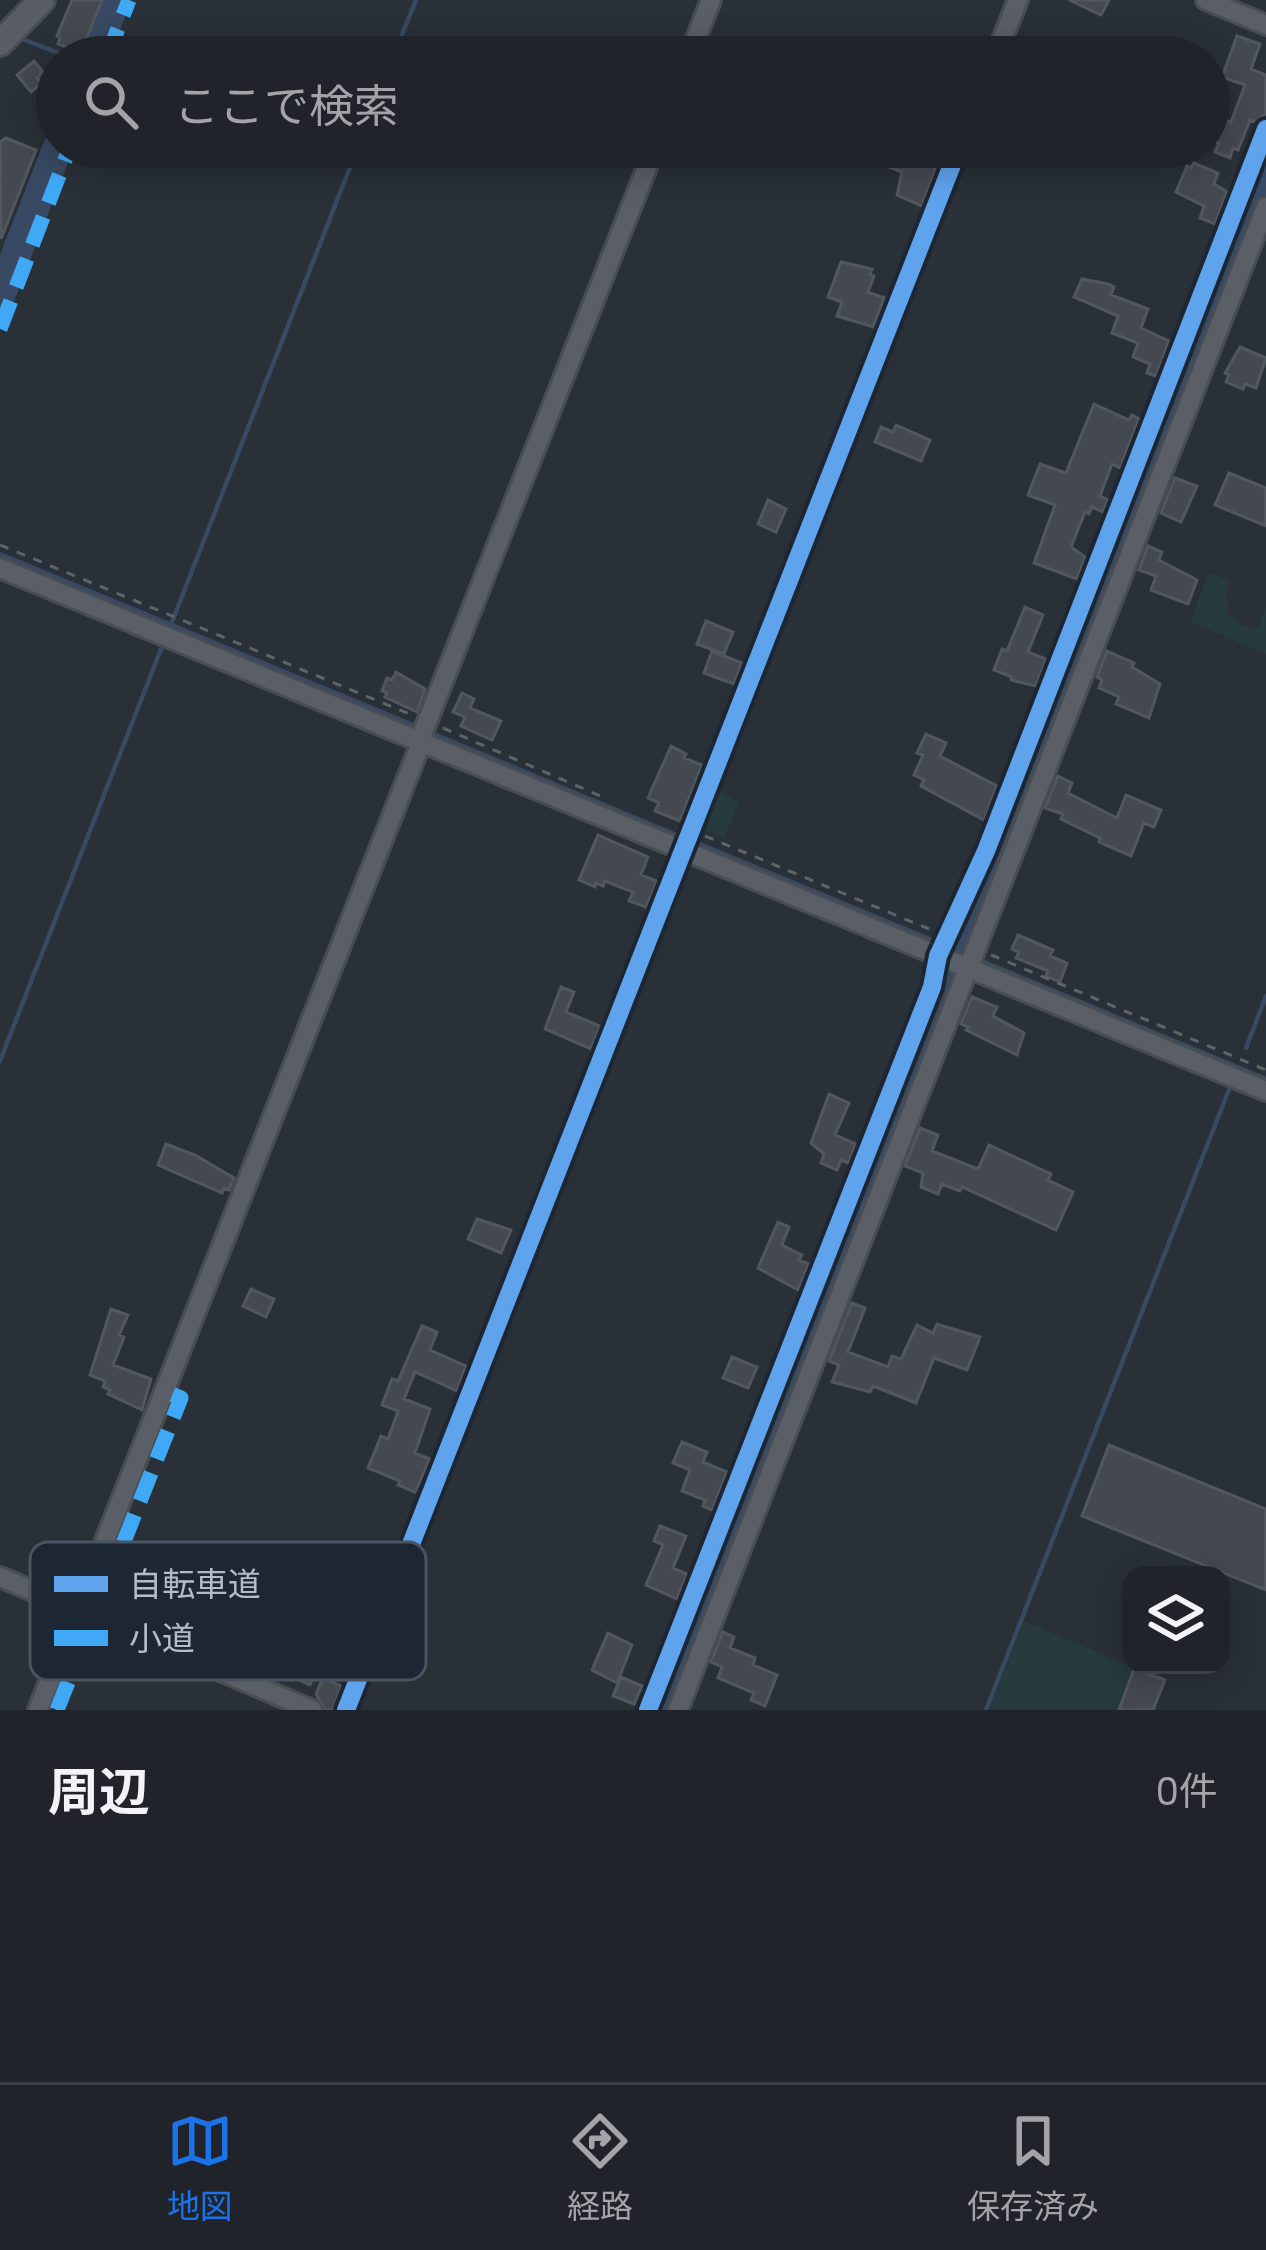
<!DOCTYPE html>
<html lang="ja">
<meta charset="utf-8">
<style>
:root{--surface:#20242a;--page:#2d3036;--text:#f1f3f6;--muted:#a2a4a8;--line:#3d4147;--accent:#1a73e8}
body{margin:0;font-family:"Exo 2","Noto Sans JP",sans-serif;background:var(--page);color:var(--text)}
.controls{position:absolute;right:36px;bottom:36px;display:grid;overflow:hidden;border-radius:24px;box-shadow:0 6px 30px #0003}
.controls button{width:108px;height:108px;display:grid;place-items:center;padding:0;border:0;border-bottom:3px solid var(--line);background:var(--surface);color:var(--text);font:60px sans-serif}
.list{margin:0;padding:0;list-style:none}
h2{display:flex;justify-content:space-between;align-items:center;height:156px;margin:0;padding:0 48px;font-size:51px}
h2 small{font-size:39px;font-weight:400;color:var(--muted)}
.icon{flex:none;width:66px;height:66px;fill:none;stroke:currentColor;stroke-width:2;stroke-linecap:round;stroke-linejoin:round}
.map{position:relative;flex:none;width:1266px;height:1710px;overflow:hidden}
.search{position:absolute;background:var(--surface);box-shadow:0 6px 30px #0003;left:36px;right:36px;top:36px;height:132px;display:flex;align-items:center;gap:30px;box-sizing:border-box;padding:0 42px;border-radius:66px;color:var(--muted);font-size:45px}
.sheet{height:372px;background:var(--surface)}
nav{display:flex;justify-content:space-around;align-items:center;box-sizing:border-box;height:168px;border-top:3px solid var(--line);background:var(--surface);font-size:33px;color:var(--muted)}
nav a{display:grid;justify-items:center;gap:6px}
nav .on{color:var(--accent)}
.map>svg:first-child{display:block}
.green{fill:#273a3e}
.lines{fill:none;stroke-linecap:round;stroke-linejoin:round}
.stream{stroke:#384963;stroke-width:4.5}
.river{stroke:#384963;stroke-width:30}
.building{fill:#444950;stroke:#52575f;stroke-width:3}
.street-casing{stroke:#484c53;stroke-width:24}
.secondary-casing{stroke:#484c53;stroke-width:30}
.path{stroke:#5d636a;stroke-width:3;stroke-dasharray:9 9;stroke-linecap:butt}
.street{stroke:#5a5e66;stroke-width:18}
.secondary{stroke:#595d64;stroke-width:24}
.quiet{stroke:#3fa9f5;stroke-width:15;stroke-dasharray:30 15;stroke-linecap:butt}
.cycleway-casing{stroke:#1d2633;stroke-width:26}
.cycleway{stroke:#60a3ed;stroke-width:18}
.key{fill:#1d2633;stroke:#4a5360;stroke-width:3}
.key-label{font-size:33px;fill:#b4bcc9}
</style>
<div class="map">
<svg width="1266" height="1710" viewBox="0 0 1266 1710">
<rect width="100%" height="100%" fill="#2a3038"/>
<path class="green" d="M1208,572L1231,581L1227,592L1228,613L1242,626L1258,628L1266,607V654L1191,622Z
M719,792L739,801L724,838L703,829Z
M1024,1621L1135,1668L1118,1710H989Z"/>
<g class="lines">
<path class="stream" d="M17,37L69,57
M705,41L721,0
M393,57L416,0
M0,554L418,727
M170,627L358,147
M429,732L684,838
M433,733L492,582
M695,842L939,943
M977,959L1266,1079
M1246,1048L1266,996
M0,1061L163,644
M88,1610L423,764
M48,1710L84,1620
M986,1710L1230,1087"/>
<path class="river" d="M93,57L116,0
M0,296L58,147
M661,1710L1266,170"/>
</g>
<path class="building" d="M72,0H102L83,47L76,44L73,50L58,44L60,38L57,36Z
M1069,0H1109L1101,15Z
M1237,36L1260,44L1251,69L1266,75V114L1255,122L1250,120L1238,150L1233,148L1230,158L1215,152L1219,143L1209,139V114L1231,122L1245,85L1222,77Z
M34,61L43,72L37,78L42,83L31,92L17,75Z
M6,138L36,150L1,239L0,142Z
M891,147H915L912,154L936,168L922,206L897,195L902,172L884,165Z
M1194,163L1218,173L1214,184L1227,192L1215,224L1200,218L1204,206L1176,192L1187,166L1191,168Z
M841,262L872,269L870,274L874,276L868,292L884,298L873,327L837,316L842,302L828,297Z
M1082,279L1108,284L1114,287L1111,295L1148,309L1141,328L1169,341L1156,376L1147,373L1150,364L1133,357L1138,343L1112,333L1118,316L1074,297Z
M1240,347L1266,358L1256,388L1245,384L1243,389L1226,382L1229,375L1225,373Z
M1094,404L1129,420L1132,415L1139,419L1120,468L1112,464L1100,496L1108,500L1103,512L1092,507L1089,514L1085,512L1071,547L1085,557L1077,579L1034,563L1055,505L1028,495L1040,464L1066,473Z
M896,425L930,440L921,461L875,442L881,427L893,432Z
M1229,473L1266,488V526L1215,505Z
M1175,478L1197,486L1181,522L1161,513Z
M768,500L786,509L776,532L758,524Z
M1148,546L1162,552L1159,560L1197,580L1188,604L1151,590L1156,576L1139,570Z
M1025,607L1043,615L1028,652L1046,659L1036,686L1011,680L1012,677L994,670L1002,649L1007,651Z
M706,621L733,632L724,654L697,644Z
M712,651L742,663L734,684L704,673Z
M1107,651L1134,663L1132,667L1160,684L1149,718L1116,704L1119,697L1099,688L1102,680L1097,677Z
M396,672L425,689L417,712L385,697L387,693L382,691L387,678L392,680Z
M462,693L474,699L470,708L501,721L492,740L461,726L465,717L453,712Z
M926,734L946,743L940,756L997,786L984,820L921,786L924,780L914,775L923,755L917,753Z
M671,746L686,754L684,758L702,765L680,821L655,811L659,803L648,798Z
M1058,776L1072,783L1068,793L1117,818L1126,795L1161,810L1154,827L1144,823L1131,856L1099,842L1100,838L1061,819L1063,814L1045,808Z
M598,835L648,857L641,875L657,881L646,907L629,901L633,892L605,881L603,886L596,883L595,887L579,880Z
M1018,935L1053,950L1050,956L1067,963L1060,982L1046,976L1048,971L1016,958L1019,952L1012,949Z
M561,987L574,992L566,1012L600,1026L591,1049L545,1029Z
M972,997L997,1007L993,1016L1024,1033L1017,1055L966,1030L968,1027L961,1024Z
M829,1094L849,1103L835,1135L856,1144L848,1163L841,1160L837,1170L821,1163L824,1154L811,1143Z
M920,1128L938,1135L932,1151L978,1169L989,1145L1051,1174L1048,1180L1073,1192L1056,1230L962,1187L960,1191L942,1184L938,1194L921,1187L923,1173L905,1166Z
M166,1144L195,1155L234,1178L229,1190L224,1188L222,1193L158,1165Z
M477,1219L511,1230L501,1253L468,1239Z
M778,1222L789,1227L782,1245L802,1255L799,1260L809,1264L798,1290L758,1268Z
M251,1289L274,1299L266,1317L243,1306Z
M852,1303L865,1308L848,1352L888,1367L892,1356L901,1359L917,1325L933,1333L937,1324L980,1337L967,1370L934,1358L916,1403L873,1386L870,1392L832,1382L839,1365L829,1361Z
M111,1309L128,1315L119,1335L124,1337L113,1365L151,1379L142,1410L108,1394L110,1390L103,1387L105,1381L90,1375Z
M422,1326L437,1332L430,1350L466,1366L457,1391L415,1372L404,1399L430,1409L415,1453L430,1459L415,1492L398,1485L400,1481L368,1468L381,1436L388,1439L398,1411L382,1405L392,1379L398,1381Z
M732,1357L757,1367L748,1388L723,1378Z
M682,1442L707,1452L703,1462L727,1472L712,1510L703,1506L705,1500L682,1491L690,1470L673,1463Z
M1109,1445L1266,1509V1590L1082,1516Z
M660,1526L686,1536L673,1568L687,1574L677,1599L646,1585L663,1545L654,1541Z
M723,1632L734,1637L730,1648L755,1658L753,1665L777,1675L765,1706L751,1700L754,1693L718,1678L722,1667L711,1662Z
M608,1633L632,1645L617,1683L592,1670Z
M300,1646L322,1656L310,1685L288,1675Z
M1134,1669L1165,1680L1153,1710H1119Z
M621,1677L642,1686L634,1704L613,1696Z
M323,1678L341,1686L333,1710H325L316,1694Z"/>
<g class="lines">
<g class="street-casing">
<path id="street" d="M1206,0L1266,25
M689,57L711,0
M995,57L1018,0
M0,568L1266,1091
M419,742L655,147
M0,1577L312,1710
M38,1710L421,743
M346,1710L959,147
M648,1710L932,987L938,956L986,851L1266,129
M678,1710L1266,207"/>
</g>
<g class="secondary-casing">
<path id="secondary" d="M0,43L42,0"/>
</g>
<path class="path" d="M0,545L412,715
M443,728L605,798
M705,836L929,929
M991,955L1266,1070"/>
<use href="#street" class="street"/>
<use href="#secondary" class="secondary"/>
<path class="quiet" d="M107,57L129,0
M0,329L70,147
M57,1710L181,1398L164,1391"/>
<g class="cycleway-casing">
<path id="cycleway" d="M346,1710L959,147
M648,1710L932,987L938,956L986,851L1266,129"/>
</g>
<use href="#cycleway" class="cycleway"/>
</g>
<rect x="30" y="1542" width="396" height="138" rx="18" class="key"/>
<rect x="54" y="1576" width="54" height="16" fill="#60a3ed"/>
<rect x="54" y="1630" width="54" height="16" fill="#3fa9f5"/>
<g class="key-label">
<text x="129" y="1596">自転車道</text>
<text x="129" y="1650">小道</text>
</g>
</svg>
<div class="controls">
<button><svg class="icon" aria-label="layers" viewBox="0 0 24 24"><path d="M12 4l9 5-9 5-9-5zM3 14l9 5 9-5"/></svg></button>
</div>
<div class="search"><svg class="icon" aria-label="search" viewBox="0 0 24 24"><circle cx="10" cy="10" r="6"/><path d="M15 15l6 6"/></svg>ここで検索</div>
</div>
<section class="sheet">
<h2>周辺<small>0件</small></h2>
<ul class="list">
</ul>
</section>
<nav>
<a class="on"><svg class="icon" aria-label="map" viewBox="0 0 24 24"><path d="M3 6l6-2 6 2 6-2v14l-6 2-6-2-6 2zM9 4v14M15 6v14"/></svg>地図</a>
<a><svg class="icon" aria-label="directions" viewBox="0 0 24 24"><path d="M12 3l9 9-9 9-9-9zM9 14v-3h6M13 9l2 2-2 2"/></svg>経路</a>
<a><svg class="icon" aria-label="saved" viewBox="0 0 24 24"><path d="M7 4h10v16l-5-4-5 4z"/></svg>保存済み</a>
</nav>
